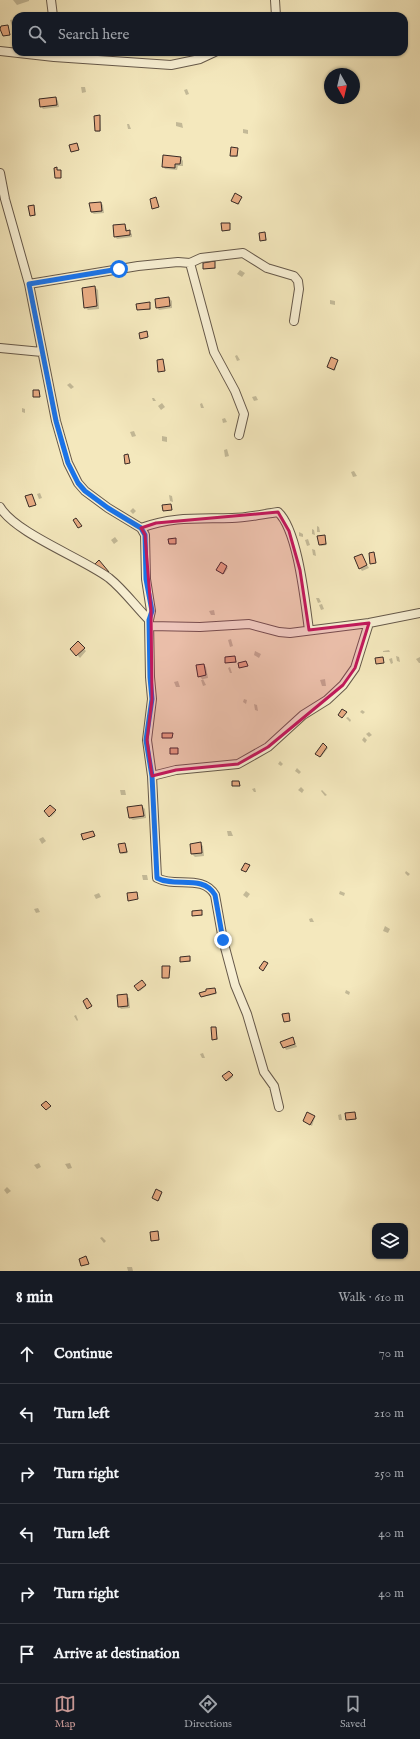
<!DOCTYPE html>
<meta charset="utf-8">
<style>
:root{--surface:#171b24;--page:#242831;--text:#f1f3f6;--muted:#9ea1a6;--line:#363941;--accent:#c59692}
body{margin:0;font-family:"IM FELL English",serif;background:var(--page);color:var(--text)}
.controls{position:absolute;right:12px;bottom:12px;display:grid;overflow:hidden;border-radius:8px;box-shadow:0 1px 3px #0004}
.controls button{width:36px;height:36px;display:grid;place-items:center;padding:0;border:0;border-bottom:1px solid var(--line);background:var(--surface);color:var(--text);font:20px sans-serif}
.compass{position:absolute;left:324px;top:68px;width:36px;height:36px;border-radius:50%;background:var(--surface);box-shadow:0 1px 3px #0004;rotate:172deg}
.stop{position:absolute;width:12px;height:12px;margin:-9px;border:3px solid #1a73e8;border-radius:50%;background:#fff}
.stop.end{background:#1a73e8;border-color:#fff;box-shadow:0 1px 4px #0008}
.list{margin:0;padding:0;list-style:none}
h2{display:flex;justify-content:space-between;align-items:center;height:52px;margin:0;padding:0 16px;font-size:17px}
h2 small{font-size:13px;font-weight:400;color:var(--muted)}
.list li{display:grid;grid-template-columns:26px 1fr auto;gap:12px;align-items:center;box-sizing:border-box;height:60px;padding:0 16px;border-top:1px solid var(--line)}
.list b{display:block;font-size:15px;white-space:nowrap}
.list em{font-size:13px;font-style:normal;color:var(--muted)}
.icon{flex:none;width:22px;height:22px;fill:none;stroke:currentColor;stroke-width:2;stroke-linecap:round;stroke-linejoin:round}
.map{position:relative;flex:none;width:420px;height:1271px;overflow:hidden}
.search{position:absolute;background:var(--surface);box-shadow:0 1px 3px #0004;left:12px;right:12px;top:12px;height:44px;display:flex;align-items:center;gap:10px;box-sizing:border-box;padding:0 14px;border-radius:12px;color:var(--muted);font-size:15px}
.sheet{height:412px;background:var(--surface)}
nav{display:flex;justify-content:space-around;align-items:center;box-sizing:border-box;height:56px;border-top:1px solid var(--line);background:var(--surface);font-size:11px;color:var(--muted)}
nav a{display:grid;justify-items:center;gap:2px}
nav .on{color:var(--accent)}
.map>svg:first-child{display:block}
.shadow{fill:#0003}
.building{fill:#e8ab82;stroke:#372924}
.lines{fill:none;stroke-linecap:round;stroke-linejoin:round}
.street-casing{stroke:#66594a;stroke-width:10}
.street{stroke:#f8f0d4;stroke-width:8}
.route{stroke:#1a73e8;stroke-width:5}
.marked{fill:#c2185b;fill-opacity:0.2;stroke:#c2185b;stroke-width:3;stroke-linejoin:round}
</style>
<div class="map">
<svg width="420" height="1271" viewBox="0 0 420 1271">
<rect width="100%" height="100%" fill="#f4e8bd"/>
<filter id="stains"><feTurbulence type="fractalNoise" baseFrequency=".005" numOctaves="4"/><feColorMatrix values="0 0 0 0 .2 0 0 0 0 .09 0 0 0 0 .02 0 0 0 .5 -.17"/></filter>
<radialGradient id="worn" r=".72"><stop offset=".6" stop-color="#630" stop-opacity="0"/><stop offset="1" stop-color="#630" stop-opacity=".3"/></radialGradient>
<path class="shadow" d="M13,0H29V1L17,5Z
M16,19V25L12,26L10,20Z
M81,87H85L86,92L82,93Z
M187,89L189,94L186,95L184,90Z
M56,98L58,101L59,107L43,109L41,106Z
M100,116L101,131L97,132L96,131Z
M176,122L182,123L183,128L176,126Z
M127,124H129L131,129H128Z
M243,129L248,130V134L243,133Z
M237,149L238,157H232L231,156Z
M181,158L183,161V166H178L177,170L165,169L163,166Z
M241,198L239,205L233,202Z
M101,203L103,205L104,213L94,214L91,212Z
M29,206L34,207L36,216H31Z
M125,225L128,231L132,234V237L117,239L115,236Z
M265,233L267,241H262L261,240Z
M214,263L216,269H204Z
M240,270L245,273L242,277L237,274Z
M95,287L98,290L99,309L88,310L85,307Z
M169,298L172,301V308L159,310L157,307Z
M330,300L335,301V305L330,304Z
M149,303L151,310H138L137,305Z
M237,355L240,360L237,361L235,356Z
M337,361L335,371L328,367Z
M70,383L74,387L71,389L67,385Z
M256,396L258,400L254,401L252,397Z
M152,398H154L156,401H153Z
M162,403L165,407L161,410L158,406Z
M202,403L204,408H201L200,404Z
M22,408L25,409V413L22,412Z
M225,418L227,422L223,423L222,419Z
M134,431L136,436L132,437L130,432Z
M162,436L167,437V442L162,441Z
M227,449L229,456L225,457L224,450Z
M354,471L357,476L353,477L351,472Z
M40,493L42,498L39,499L37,494Z
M169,495L172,496L173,502L170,501Z
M133,508L136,511L133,514L130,511Z
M317,526L319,527L320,532H317Z
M312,529L314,530L315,535L312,534Z
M299,532L303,534V537L299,536Z
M324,536L327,545L321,546L320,545Z
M115,537L118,541L114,544L111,540Z
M308,539L310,545L307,546L305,540Z
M312,549L315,550L316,556L313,555Z
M361,555L369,568L362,571L360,568Z
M221,563L228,568L224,574L218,571Z
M316,598H319L321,602L318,603Z
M322,604L324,609L321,610L319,605Z
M214,610L215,615H211L209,611Z
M231,639L233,646L230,647L228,640Z
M78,643L86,651L80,658L72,649Z
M389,650L390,652H383V651Z
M255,651L261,654L259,658L254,655Z
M396,656L399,657L400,662L397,661Z
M235,657L237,663H226Z
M420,657V663H419L416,659Z
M392,658L393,663L391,664L389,659Z
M204,665L206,667L208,678L203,679L206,685L203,686L201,680H203L199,676Z
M230,667L232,673H230L228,668Z
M325,679L326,686H322L320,680Z
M178,681L180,687H176L174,682Z
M244,699L247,700L246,704L243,702Z
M254,704L257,705L258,711L255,710Z
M362,710L365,712L363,714L360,712Z
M348,717L351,720L350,722L346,718Z
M369,732L372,735L369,737L366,734Z
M364,737L367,740L365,743L362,740Z
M323,745L328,748L321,757L317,754Z
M280,761L283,764L281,766L278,764Z
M297,768L301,772L299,774L295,771Z
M301,787L304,790L302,793L298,790Z
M255,788L256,792H254L252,789Z
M120,790H125L126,795H121Z
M322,790L327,795L325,796L321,791Z
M50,806L56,812L51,817L45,811Z
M142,806L145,809L146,818L133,820L130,818Z
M227,831H231L233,836H228Z
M94,833L95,837L84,839Z
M43,837L46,841L42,844L39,839Z
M200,843L203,846L204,856L195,857L192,854L191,845Z
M125,844L128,853L122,854L121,853Z
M406,871L410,874L408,876L405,873Z
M142,875H147L148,880H143Z
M246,891L250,894L247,898L243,895Z
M340,891L345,893L344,896L339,894Z
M99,893L101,897L96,899L94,895Z
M38,908L40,912L36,913L34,909Z
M201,911L203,916H193Z
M312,918L314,922H310L309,919Z
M385,926L390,929L388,933L383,931Z
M190,957L191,962H181Z
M142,981L146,986L140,991L136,986Z
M215,989L217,994L201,997Z
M346,990L350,992L349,995L345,993Z
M126,996L129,998L130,1008L121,1009L119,1006Z
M76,1015L78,1020L77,1021L74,1016Z
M215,1028L218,1040H214L213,1039Z
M293,1038L297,1047L286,1050L282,1042Z
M203,1053L205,1058H202L200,1054Z
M229,1072L233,1077L228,1081L224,1077Z
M355,1113L357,1119L347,1120Z
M341,1114L342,1120H339L338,1115Z
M315,1117L312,1126L304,1121Z
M39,1163L41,1167L37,1169L34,1165Z
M70,1163L72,1168L68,1169L65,1164Z
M7,1187L11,1191L7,1194L4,1190Z
M162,1193L159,1201L154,1199Z
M102,1237L106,1241L104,1243L100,1238Z
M127,1267H132L133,1271H128Z"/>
<path class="building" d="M8,25L10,35L3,36L0,29L1,26Z
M56,97L57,105L40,107L39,99Z
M100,115V131H95L94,116Z
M77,143L79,150L71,152L69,145Z
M231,147L238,148L237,156H230Z
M163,155L181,157L180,164H175V168L162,167Z
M57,167V170H61V178H55L54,168Z
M235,193L242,197L238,204L231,201Z
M156,197L159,207L152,209L150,199Z
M101,202L102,211L91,212L89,203Z
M34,205L35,215L30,216L28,206Z
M221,223H230V230L222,231Z
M125,224L126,231L130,230V235L114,237L113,225Z
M265,232L266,240L260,241L259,233Z
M215,261V268L203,269V263Z
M95,286L97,306L84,308L82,288Z
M169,297L170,306L156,308L155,299Z
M150,302V309L137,310L136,304Z
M147,331L148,337L140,339L139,333Z
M331,357L338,360L334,370L327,367Z
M163,359L165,371L158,372L157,360Z
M33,390H39L40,397H33Z
M128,454L130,463L125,464L124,455Z
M32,494L36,505L29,507L25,496Z
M171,504L172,510L163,511L162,505Z
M76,518L82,526L78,528L73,520Z
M325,535L326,544L319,545L317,536Z
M176,538V544H169L168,539Z
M374,552L376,563L370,564L369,553Z
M362,554L367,565L359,569L354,557Z
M99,560L109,572L105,575L95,564Z
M221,562L227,566L223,574L216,570Z
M78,641L85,648L76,656L70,649Z
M235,656L236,662L225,663V657Z
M383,657L384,663L376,664L375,658Z
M246,661L248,666L239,668L238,663Z
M204,664L206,675L198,677L196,665Z
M342,709L347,712L342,718L338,715Z
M162,733H173L172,738H162Z
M323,743L327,747L320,757L315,754Z
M170,748H178V754H170Z
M232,781H239L240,786H232Z
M50,805L56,810L49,817L44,811Z
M142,805L144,816L129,818L127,807Z
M93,831L95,836L83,840L81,834Z
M201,842L202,853L191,854L190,844Z
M125,843L127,852L120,853L118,844Z
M245,863L250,865L246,872L241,870Z
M137,892L138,899L128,901L127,893Z
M202,910V915L192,916V911Z
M190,956V961L180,962V957Z
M264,961L268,963L263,971L259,968Z
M162,966H170L169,978H162Z
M142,980L146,985L138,991L134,986Z
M215,988L216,993L201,997L199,993L206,991V989Z
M127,994L128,1006L118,1007L117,995Z
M87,998L92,1006L87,1009L83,1001Z
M289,1013L290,1021L284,1022L282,1014Z
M211,1027H216L217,1039L212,1040Z
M293,1037L295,1044L283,1048L280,1042Z
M229,1071L233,1075L226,1081L222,1076Z
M46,1101L51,1106L46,1110L41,1105Z
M307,1112L315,1116L310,1125L303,1121Z
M355,1112L356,1119L346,1120L345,1113Z
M156,1189L162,1192L158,1201L152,1198Z
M158,1231L159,1240L151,1241L150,1232Z
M86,1256L89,1264L81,1266L79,1259Z"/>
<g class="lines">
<g class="street-casing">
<path id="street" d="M51,0L53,16
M275,0L276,16
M0,51L54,57L171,65L200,59L215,52
M0,173L5,199L29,284L56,421L68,463L78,483L85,491L108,508L141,528L145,535L146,579L151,611L149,620L150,677L152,699L147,740L152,776L157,878C175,888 203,874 215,895L223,940L235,985L247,1014L264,1072L274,1086L279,1107
M190,263L201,258L243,253L267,268L294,276L298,281L299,289L294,321
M29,284L138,266L178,262L190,263L214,352L235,391L244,414L239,435
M0,348L42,352
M0,507C15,533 82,558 109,578C124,590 136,607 149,620
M141,528C173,516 199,519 232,518C247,518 263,514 278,512C298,530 305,602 309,630
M150,626L200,627L249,624L279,632L290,633L369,623L420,613
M152,776L176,770L238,764L268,747L303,715L327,700L343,685L355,668L369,623"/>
</g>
<use href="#street" class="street"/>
</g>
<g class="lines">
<path class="route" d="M119,269L29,284L56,421L68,463L78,483L85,491L108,508L141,528L145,535L146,579L152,611L149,620L150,677L152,699L146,740L152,776L157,878C175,888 203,874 215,895L223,940"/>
</g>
<path class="marked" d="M278,512L289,531L300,570L309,630L369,623L355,668L343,685L268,747L238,764L176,770L152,776L147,740L152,699L151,611L145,535L141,528L156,523Z"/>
<rect width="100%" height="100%" filter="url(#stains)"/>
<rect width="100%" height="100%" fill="url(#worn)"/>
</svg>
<div class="controls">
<button><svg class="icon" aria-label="layers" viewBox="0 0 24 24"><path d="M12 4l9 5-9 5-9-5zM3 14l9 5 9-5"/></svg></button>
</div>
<svg class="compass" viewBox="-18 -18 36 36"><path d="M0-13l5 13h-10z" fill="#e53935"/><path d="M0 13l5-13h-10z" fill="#9ea1a6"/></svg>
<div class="stop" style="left:119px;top:269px"></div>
<div class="stop end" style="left:223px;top:940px"></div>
<div class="search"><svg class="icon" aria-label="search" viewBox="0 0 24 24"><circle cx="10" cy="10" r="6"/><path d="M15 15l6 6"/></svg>Search here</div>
</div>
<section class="sheet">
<h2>8 min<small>Walk · 610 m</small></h2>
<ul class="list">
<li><svg class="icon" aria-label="ahead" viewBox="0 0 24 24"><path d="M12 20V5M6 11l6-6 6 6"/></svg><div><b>Continue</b></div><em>70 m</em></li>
<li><svg class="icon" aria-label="left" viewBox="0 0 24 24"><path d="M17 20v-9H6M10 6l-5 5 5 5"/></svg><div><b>Turn left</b></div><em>210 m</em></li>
<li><svg class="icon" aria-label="right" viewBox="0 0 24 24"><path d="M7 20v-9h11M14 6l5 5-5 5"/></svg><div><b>Turn right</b></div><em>250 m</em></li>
<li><svg class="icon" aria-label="left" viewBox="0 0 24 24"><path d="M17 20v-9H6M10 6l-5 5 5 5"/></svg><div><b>Turn left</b></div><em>40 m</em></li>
<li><svg class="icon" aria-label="right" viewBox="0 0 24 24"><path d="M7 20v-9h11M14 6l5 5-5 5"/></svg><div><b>Turn right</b></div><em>40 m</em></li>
<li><svg class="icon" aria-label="arrive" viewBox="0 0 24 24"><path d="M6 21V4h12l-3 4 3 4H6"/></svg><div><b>Arrive at destination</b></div></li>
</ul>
</section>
<nav>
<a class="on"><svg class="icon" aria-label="map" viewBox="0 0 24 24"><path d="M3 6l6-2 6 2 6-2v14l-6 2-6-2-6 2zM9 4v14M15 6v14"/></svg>Map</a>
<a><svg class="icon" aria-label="directions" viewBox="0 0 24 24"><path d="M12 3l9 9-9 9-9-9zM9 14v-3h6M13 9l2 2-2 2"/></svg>Directions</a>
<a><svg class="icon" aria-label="saved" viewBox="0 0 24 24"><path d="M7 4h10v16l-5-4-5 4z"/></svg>Saved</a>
</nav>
